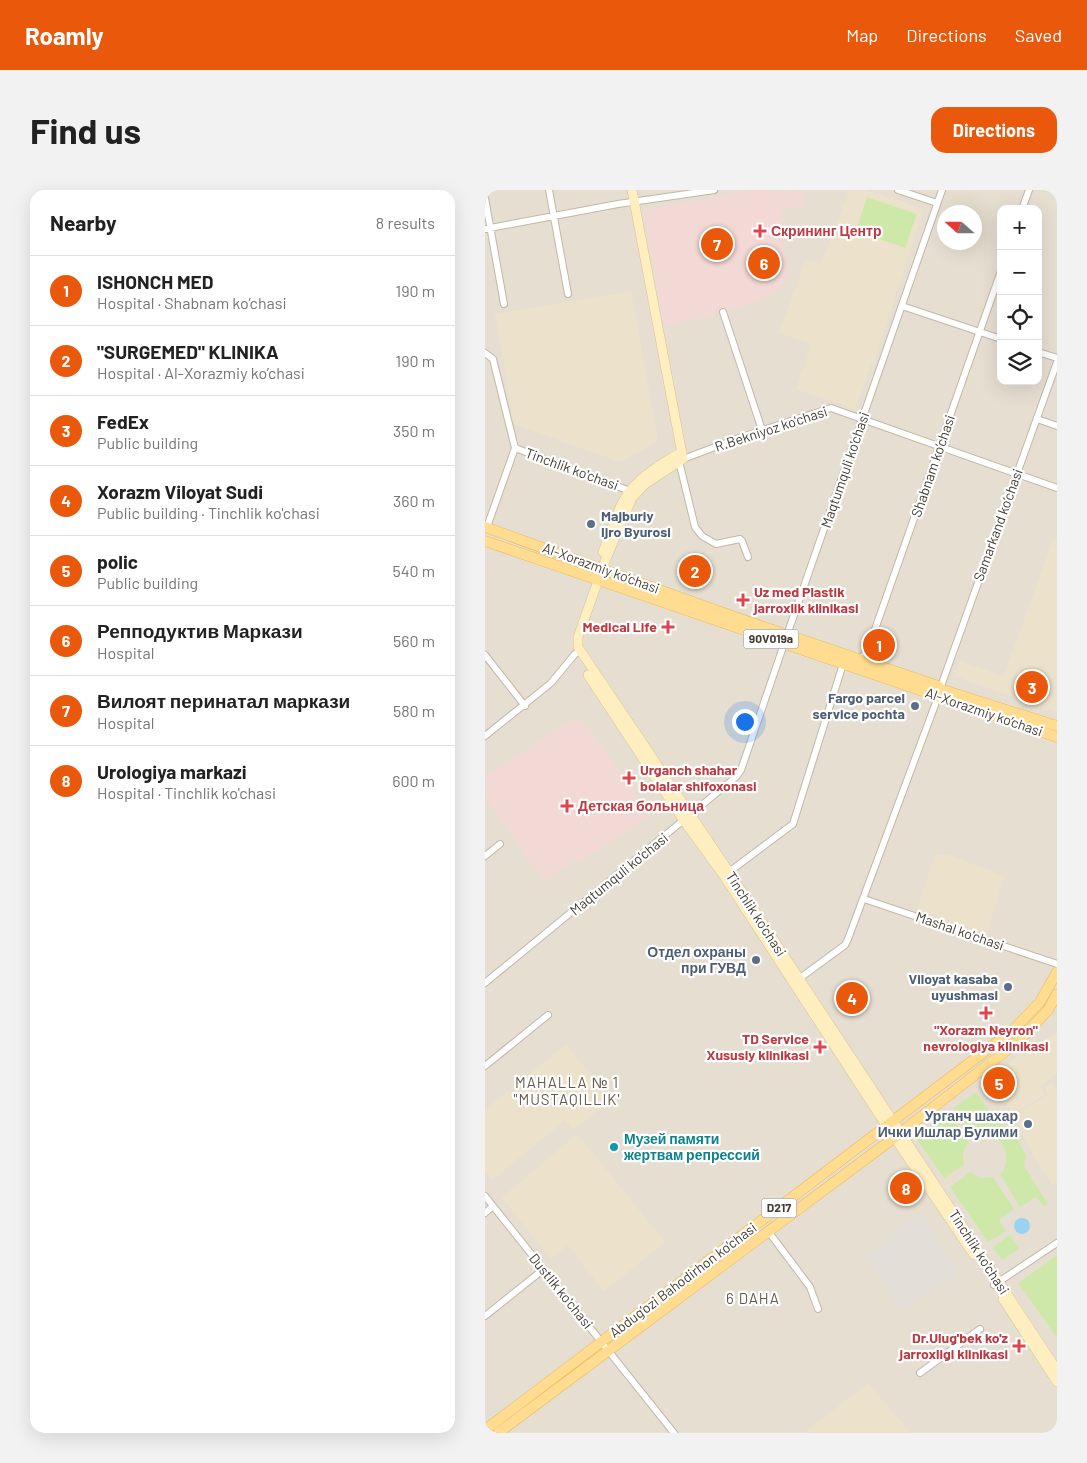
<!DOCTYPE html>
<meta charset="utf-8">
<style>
:root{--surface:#fff;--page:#f2f2f2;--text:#222;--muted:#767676;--line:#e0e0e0;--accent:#ea580c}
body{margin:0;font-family:Barlow,sans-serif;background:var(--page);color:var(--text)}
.controls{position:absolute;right:15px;top:15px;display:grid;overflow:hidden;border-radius:10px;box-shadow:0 5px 20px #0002}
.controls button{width:45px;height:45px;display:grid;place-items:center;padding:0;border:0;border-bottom:1px solid var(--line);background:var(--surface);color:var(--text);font:25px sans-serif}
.compass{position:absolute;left:452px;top:15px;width:45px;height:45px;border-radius:50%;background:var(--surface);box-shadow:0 5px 20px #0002;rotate:291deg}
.you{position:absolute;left:259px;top:531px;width:18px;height:18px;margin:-12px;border:4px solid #fff;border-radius:50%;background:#1a73e8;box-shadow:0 0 0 8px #1a73e833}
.badge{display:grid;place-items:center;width:32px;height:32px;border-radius:50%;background:var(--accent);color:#fff;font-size:16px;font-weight:700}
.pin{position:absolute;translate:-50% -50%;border:2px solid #fff;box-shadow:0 1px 5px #0006}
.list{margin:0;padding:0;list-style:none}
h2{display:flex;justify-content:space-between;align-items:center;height:65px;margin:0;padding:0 20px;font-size:21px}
h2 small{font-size:16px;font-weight:400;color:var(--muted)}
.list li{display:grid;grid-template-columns:32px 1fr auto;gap:15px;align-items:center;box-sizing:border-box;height:70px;padding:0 20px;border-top:1px solid var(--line)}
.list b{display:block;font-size:19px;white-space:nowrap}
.list p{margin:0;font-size:16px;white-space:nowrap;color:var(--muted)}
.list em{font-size:16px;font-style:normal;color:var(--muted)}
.icon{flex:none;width:28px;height:28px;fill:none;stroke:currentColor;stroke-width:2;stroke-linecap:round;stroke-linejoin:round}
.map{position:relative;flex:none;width:572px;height:1243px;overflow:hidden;border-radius:15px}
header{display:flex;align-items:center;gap:30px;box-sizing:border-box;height:70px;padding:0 25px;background:var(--accent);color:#fff}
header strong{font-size:24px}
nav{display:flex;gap:28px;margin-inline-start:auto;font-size:18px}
.intro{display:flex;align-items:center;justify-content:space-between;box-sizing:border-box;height:120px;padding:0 30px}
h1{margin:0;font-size:35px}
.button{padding:12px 22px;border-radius:15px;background:var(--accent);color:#fff;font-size:18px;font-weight:700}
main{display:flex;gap:30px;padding:0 30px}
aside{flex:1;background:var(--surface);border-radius:15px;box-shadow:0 5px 20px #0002}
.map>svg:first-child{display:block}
.residential{fill:#e6dfd1;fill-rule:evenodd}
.industrial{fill:#e4ded8}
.education{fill:#ece2cc}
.medical{fill:#f3d9d6}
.green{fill:#cee8aa}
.water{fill:#9dd1f1}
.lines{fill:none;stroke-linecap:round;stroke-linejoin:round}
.minor-casing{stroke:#c0b7a9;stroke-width:8}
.secondary-casing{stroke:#d7c293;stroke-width:10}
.primary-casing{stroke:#e6b95d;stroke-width:11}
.minor{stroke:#fff;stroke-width:6}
.secondary{stroke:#ffeec0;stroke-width:9}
.primary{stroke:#ffdc8f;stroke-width:10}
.health-dot{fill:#e0444e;stroke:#fff;stroke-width:2}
.service-dot{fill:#5c6f8a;stroke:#fff;stroke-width:2}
.culture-dot{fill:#0f9aa8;stroke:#fff;stroke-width:2}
.labels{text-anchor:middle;stroke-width:4.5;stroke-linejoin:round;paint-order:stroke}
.shield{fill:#fff;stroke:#7c7770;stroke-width:1}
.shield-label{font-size:12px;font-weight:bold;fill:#443d33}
.health-label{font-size:14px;font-weight:bold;fill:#be3a42;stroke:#fff;text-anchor:start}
.street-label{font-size:14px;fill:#443d33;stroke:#fff}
.service-label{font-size:14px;font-weight:bold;fill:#4e5e75;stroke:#fff;text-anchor:end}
.culture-label{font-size:14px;font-weight:bold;fill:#0d838f;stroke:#fff;text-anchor:start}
.neighbourhood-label{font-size:15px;letter-spacing:1px;fill:#675a4a;stroke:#fff}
</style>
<header>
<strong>Roamly</strong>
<nav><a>Map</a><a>Directions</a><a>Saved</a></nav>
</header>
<div class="intro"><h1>Find us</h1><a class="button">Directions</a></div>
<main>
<aside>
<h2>Nearby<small>8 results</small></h2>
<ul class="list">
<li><span class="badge">1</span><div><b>ISHONCH MED</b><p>Hospital · Shabnam ko’chasi</p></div><em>190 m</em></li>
<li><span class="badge">2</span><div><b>&quot;SURGEMED&quot; KLINIKA</b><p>Hospital · Al-Xorazmiy ko’chasi</p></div><em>190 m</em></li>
<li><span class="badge">3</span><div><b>FedEx</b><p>Public building</p></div><em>350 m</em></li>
<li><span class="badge">4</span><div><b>Xorazm Viloyat Sudi</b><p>Public building · Tinchlik ko'chasi</p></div><em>360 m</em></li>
<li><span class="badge">5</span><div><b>polic</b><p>Public building</p></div><em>540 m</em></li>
<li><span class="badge">6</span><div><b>Репподуктив Маркази</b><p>Hospital</p></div><em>560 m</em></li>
<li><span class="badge">7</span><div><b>Вилоят перинатал маркази</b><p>Hospital</p></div><em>580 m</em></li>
<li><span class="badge">8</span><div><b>Urologiya markazi</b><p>Hospital · Tinchlik ko'chasi</p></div><em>600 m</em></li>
</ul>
</aside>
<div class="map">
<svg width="572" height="1243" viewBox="0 0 572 1243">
<rect width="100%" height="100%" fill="#f2ede3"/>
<path class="residential" d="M0,0H572V1243H0ZM516,19H553V191H516ZM460,22H490V52H460Z"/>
<path class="industrial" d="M437,1023L475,1085L414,1121L382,1066L403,1052L400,1046Z"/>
<path class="education" d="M365,0H380L439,19L388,174L386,173L370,219L311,199L327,154L294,143L321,70L336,74Z
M146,101L173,251L135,272L29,234L10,124Z
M569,348L572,349V523L470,486L475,471L519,486Z
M450,664L464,665L519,686L502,744L432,719Z
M572,842V883L556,896L554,894L560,904L528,924L505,885L537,864L539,866Z
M81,855L126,910L88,939L80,930L7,990L0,982V920Z
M567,892L572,903V992L567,995L547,962L528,926L563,905L560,898Z
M92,944L180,1052L119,1101L83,1055L66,1068L17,1008Z
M383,1194L426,1243H319Z"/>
<path class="medical" d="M266,0H295L296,4L316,0L319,15L295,21L303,87L290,103L273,111L218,128L179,136L158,20Z
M90,528L105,539L164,626L95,672L92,669L59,692L0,606V587Z"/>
<path class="green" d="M382,7L432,24L420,58L371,41Z
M491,902L513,933L528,940L541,966L539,976L563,1014L559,1017L551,1007L535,1017L515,984C532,967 512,934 490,947L469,918Z
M463,922L484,951L478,963L479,975L459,988L430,947Z
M485,982L496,988L508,987L529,1019L514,1030L521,1041L503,1052L465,997Z
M525,1045L534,1059L517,1070L508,1057Z
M572,1065V1148L533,1093Z"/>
<path class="water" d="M529 1036a8 8 0 1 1 16 0a8 8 0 1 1-16 0Z"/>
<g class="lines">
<g class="minor-casing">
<path id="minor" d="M64,0L83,104
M413,0L452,13
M0,8L19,114
M537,19L544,0
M0,39L133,14L229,0
M417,116L516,149
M238,122L277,240
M553,162L572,168
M0,163L8,169L30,258L2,337
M552,229L572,236
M30,258L145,301
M198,269L254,248L346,218L572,298
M194,271L210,337L217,346L231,354L255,349L257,351L263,367
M302,445L457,0
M0,465L40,516
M375,469L382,462L516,81
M455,499L572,172
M0,546L66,493L90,464L95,461
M0,666L15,654
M244,682L308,634L358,474
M379,709L572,774
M311,791L360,755L363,749L453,507
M0,793L251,587L256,580L299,454
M0,876L63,825
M0,1006L189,1243
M0,1023L8,1016
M283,1041L325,1097L333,1119
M509,1095L572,1053
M0,1126L59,1079
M435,1183L495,1139"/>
</g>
<g class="secondary-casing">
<path id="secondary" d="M147,0L198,269L160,294L147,308L120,371L93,447V457L244,682L572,1180
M118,362C126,343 132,318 144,302C157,285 179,272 197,262
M103,485L199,631L237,683L399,932L489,1065
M518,1109L572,1192"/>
</g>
<g class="primary-casing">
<path id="primary" d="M0,337L241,424L453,496L455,499L572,536
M0,351L572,547
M0,1240L528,840L555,812L572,782
M13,1243L410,947L536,849L563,820L572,804"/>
</g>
<use href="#minor" class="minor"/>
<use href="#secondary" class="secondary"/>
<use href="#primary" class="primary"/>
</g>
<g class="health-dot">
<path d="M272.5 33.5h5v5h5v5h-5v5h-5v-5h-5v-5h5z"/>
<path d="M255.5 402.5h5v5h5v5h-5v5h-5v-5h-5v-5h5z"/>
<path d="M180.5 429.5h5v5h5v5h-5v5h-5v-5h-5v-5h5z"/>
<path d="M141.5 580.5h5v5h5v5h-5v5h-5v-5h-5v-5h5z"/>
<path d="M79.5 608.5h5v5h5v5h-5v5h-5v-5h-5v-5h5z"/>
<path d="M498.5 815.5h5v5h5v5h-5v5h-5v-5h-5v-5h5z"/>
<path d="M332.5 849.5h5v5h5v5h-5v5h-5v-5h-5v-5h5z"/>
<path d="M531.5 1148.5h5v5h5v5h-5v5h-5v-5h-5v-5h5z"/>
</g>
<g class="service-dot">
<circle cx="106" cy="334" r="5"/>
<circle cx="430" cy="516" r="5"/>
<circle cx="271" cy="770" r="5"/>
<circle cx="523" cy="797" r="5"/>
<circle cx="543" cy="934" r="5"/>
</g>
<circle class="culture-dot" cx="129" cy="957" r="5"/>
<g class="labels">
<g class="shield">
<rect x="258.5" y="439.5" width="55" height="19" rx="4"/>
<rect x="276.5" y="1008.5" width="35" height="19" rx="4"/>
</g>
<g class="shield-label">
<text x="286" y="453">90V019a</text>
<text x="294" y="1022">D217</text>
</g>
<g class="health-label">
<text x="286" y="46">Скрининг Центр</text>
<text x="269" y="407">Uz med Plastik<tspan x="269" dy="16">jarroxlik klinikasi</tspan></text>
<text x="172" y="442" text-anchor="end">Medical Life</text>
<text x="155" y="585">Urganch shahar<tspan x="155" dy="16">bolalar shifoxonasi</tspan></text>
<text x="93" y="621">Детская больница</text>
<text x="501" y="845" text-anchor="middle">"Xorazm Neyron"<tspan x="501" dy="16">nevrologiya klinikasi</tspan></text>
<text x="324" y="854" text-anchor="end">TD Service<tspan x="324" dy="16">Xususiy klinikasi</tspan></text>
<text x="523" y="1153" text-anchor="end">Dr.Ulug'bek ko'z<tspan x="523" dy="16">jarroxligi klinikasi</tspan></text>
</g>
<g class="street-label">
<text transform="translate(286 239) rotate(-18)" y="5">R.Bekniyoz ko'chasi</text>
<text transform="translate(448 276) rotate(-71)" y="5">Shabnam ko’chasi</text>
<text transform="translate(87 279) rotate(20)" y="5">Tinchlik ko'chasi</text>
<text transform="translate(360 280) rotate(-71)" y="5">Maqtumquli ko'chasi</text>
<text transform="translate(513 335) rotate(-70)" y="5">Samarkand ko’chasi</text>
<text transform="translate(116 378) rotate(20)" y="5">Al-Xorazmiy ko’chasi</text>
<text transform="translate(499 522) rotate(19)" y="5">Al-Xorazmiy ko’chasi</text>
<text transform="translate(134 684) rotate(-39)" y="5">Maqtumquli ko'chasi</text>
<text transform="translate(271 724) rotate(57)" y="5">Tinchlik ko'chasi</text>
<text transform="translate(475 741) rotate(19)" y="5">Mashal ko'chasi</text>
<text transform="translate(494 1062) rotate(57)" y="5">Tinchlik ko'chasi</text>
<text transform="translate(198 1090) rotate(-37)" y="5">Abdug’ozi Bahodirhon ko’chasi</text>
<text transform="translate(76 1101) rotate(51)" y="5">Dustlik ko'chasi</text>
</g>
<g class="service-label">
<text x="116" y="331" text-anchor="start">Majburiy<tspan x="116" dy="16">Ijro Byurosi</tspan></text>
<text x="420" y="513">Fargo parcel<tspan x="420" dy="16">service pochta</tspan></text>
<text x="261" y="767">Отдел охраны<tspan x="261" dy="16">при ГУВД</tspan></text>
<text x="513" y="794">Viloyat kasaba<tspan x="513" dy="16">uyushmasi</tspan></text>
<text x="533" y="931">Урганч шахар<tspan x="533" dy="16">Ички Ишлар Булими</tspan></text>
</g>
<g class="culture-label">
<text x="139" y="954">Музей памяти<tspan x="139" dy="16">жертвам репрессий</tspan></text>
</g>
<g class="neighbourhood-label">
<text x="82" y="898">MAHALLA № 1<tspan x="82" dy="17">"MUSTAQILLIK'</tspan></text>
<text x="268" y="1114">6 DAHA</text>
</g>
</g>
</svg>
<div class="controls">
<button>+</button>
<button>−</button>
<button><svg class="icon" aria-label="locate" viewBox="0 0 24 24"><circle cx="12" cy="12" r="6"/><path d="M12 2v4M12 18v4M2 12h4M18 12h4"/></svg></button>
<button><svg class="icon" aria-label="layers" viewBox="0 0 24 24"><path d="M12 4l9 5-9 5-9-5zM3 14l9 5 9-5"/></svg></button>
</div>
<svg class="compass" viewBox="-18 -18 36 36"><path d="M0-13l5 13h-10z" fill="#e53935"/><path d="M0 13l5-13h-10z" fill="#767676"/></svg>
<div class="you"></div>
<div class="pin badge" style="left:394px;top:455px">1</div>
<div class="pin badge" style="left:210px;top:381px">2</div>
<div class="pin badge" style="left:547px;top:497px">3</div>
<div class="pin badge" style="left:367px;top:808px">4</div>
<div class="pin badge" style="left:514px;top:893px">5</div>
<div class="pin badge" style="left:279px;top:73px">6</div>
<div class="pin badge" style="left:232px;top:54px">7</div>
<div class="pin badge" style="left:421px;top:998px">8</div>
</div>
</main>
